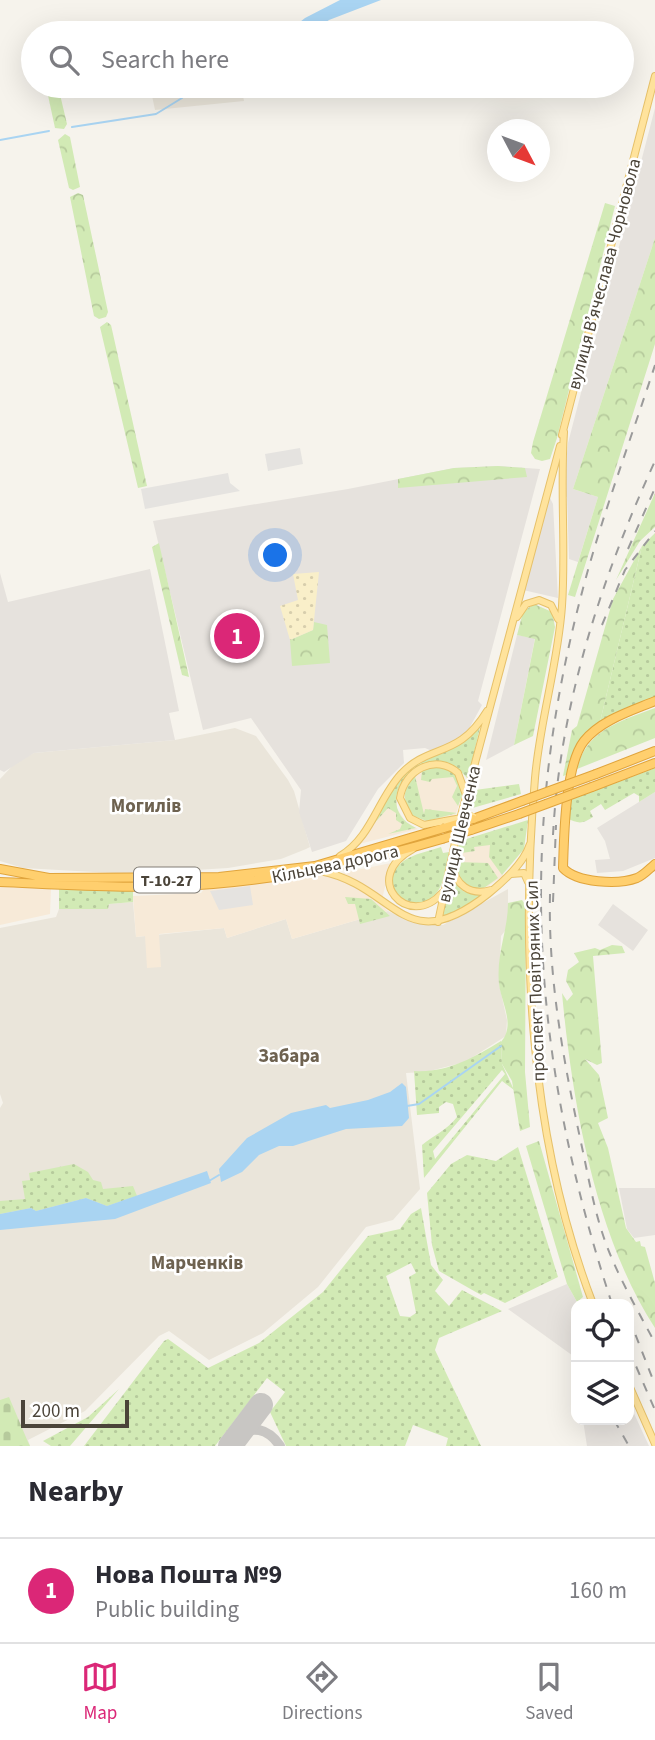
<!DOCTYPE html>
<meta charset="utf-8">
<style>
:root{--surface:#fff;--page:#f2f2f3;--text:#2b2b33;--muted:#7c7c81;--line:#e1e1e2;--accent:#db2777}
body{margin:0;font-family:"Source Sans 3",sans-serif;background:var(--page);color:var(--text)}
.controls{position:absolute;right:21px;bottom:21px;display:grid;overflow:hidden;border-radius:14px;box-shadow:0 7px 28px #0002}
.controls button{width:63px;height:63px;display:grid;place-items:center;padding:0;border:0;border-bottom:2px solid var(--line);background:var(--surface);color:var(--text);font:35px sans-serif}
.compass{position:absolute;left:487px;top:119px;width:63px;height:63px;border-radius:50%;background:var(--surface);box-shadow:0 7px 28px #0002;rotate:131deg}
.scale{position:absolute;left:21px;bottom:18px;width:108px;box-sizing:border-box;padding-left:7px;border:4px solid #4b4439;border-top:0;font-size:19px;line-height:24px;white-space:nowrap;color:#4b4439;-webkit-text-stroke:5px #fff;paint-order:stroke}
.you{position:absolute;left:276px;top:556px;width:24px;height:24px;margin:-18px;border:5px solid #fff;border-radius:50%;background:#1a73e8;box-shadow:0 0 0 10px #1a73e833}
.badge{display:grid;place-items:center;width:46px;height:46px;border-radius:50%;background:var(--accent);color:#fff;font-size:23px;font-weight:700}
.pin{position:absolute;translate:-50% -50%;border:4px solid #fff;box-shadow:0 2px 7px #0006}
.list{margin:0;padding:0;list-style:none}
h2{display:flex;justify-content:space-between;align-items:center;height:91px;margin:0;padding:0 28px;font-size:30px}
h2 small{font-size:23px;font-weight:400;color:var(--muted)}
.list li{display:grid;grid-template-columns:46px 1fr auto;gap:21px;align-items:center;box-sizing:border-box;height:105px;padding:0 28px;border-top:2px solid var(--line)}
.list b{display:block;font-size:26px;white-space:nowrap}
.list p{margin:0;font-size:23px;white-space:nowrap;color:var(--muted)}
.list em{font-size:23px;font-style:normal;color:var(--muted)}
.icon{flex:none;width:38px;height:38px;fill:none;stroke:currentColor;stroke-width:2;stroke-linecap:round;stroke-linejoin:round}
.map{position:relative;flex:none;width:655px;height:1446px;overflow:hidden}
.search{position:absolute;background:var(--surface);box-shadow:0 7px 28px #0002;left:21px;right:21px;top:21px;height:77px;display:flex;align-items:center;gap:18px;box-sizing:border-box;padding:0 24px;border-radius:38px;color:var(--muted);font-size:26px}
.sheet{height:196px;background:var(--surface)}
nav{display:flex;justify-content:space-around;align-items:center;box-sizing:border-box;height:98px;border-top:2px solid var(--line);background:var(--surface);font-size:19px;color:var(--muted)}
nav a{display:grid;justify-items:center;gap:4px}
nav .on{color:var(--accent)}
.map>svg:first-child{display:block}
.residential{fill:#eae5da}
.commercial{fill:#f7ead8}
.industrial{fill:#e6e2dd}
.grass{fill:url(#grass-dots);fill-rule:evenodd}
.forest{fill:url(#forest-crowns)}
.sand{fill:url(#sand-dots)}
.cemetery{fill:url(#cemetery-stones)}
.parking{fill:#e5e3e0}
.water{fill:#a9d4f2}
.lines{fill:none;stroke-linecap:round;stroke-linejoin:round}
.stream{stroke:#a9d4f2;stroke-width:2}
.taxiway{stroke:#c8c6c3;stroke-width:10}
.runway{stroke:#c8c6c3;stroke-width:24}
.major-casing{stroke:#e6c16a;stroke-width:8}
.highway-casing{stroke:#e0a43c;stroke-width:10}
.major{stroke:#ffe39c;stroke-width:6}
.highway{stroke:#ffcf6e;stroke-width:8}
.rail{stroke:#9a9a9a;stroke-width:2;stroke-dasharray:9 9;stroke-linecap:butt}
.major-bridge-casing{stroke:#e6c16a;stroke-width:8;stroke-linecap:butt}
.highway-bridge-casing{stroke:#e0a43c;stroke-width:10;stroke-linecap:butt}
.major-bridge{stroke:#ffe39c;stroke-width:6}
.highway-bridge{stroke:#ffcf6e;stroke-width:8}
.labels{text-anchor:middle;stroke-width:5;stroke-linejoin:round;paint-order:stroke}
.shield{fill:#fff;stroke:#817c74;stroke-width:2}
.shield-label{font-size:16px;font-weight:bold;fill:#4b4439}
.street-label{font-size:18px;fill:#4b4439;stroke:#fff}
.neighbourhood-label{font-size:19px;font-weight:bold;fill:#6e6250;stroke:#fff}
</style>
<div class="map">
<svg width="655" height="1446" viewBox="0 0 655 1446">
<defs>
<pattern id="grass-dots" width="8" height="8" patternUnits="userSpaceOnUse" patternTransform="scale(1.75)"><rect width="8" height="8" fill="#d2eab5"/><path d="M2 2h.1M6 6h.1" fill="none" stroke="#b6ca9c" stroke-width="1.8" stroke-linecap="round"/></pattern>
<pattern id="forest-crowns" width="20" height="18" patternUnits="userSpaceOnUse" patternTransform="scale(1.75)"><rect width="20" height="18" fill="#d2eab5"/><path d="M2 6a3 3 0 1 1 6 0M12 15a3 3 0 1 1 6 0" fill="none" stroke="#b6ca9c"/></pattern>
<pattern id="sand-dots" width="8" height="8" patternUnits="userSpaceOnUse" patternTransform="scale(1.75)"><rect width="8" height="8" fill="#f9efc9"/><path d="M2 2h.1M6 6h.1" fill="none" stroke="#d7cead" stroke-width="1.8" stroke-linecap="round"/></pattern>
<pattern id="cemetery-stones" width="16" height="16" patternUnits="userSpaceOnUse" patternTransform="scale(1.75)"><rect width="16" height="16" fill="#d2eab5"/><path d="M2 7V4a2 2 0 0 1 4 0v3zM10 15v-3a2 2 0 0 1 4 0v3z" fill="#b6ca9c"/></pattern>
</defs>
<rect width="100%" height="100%" fill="#f6f3ec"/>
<path class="residential" d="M150,86H241L244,101L155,110Z
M235,728L256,736L288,780L294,791L310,847L306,849L281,859L228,868L130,874L23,868L0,861V779L16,762L34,753L175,740Z
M508,889V927L501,936L499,984L507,1020L506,1036L465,1062L426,1072L406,1073L420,1189L393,1220L366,1227L318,1287L263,1333L209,1360L169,1331L159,1336L85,1411L28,1440L30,1446H0V1108L3,1103L0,1094V928L56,917L59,909H108V904L133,902L136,937L224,928L227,938L286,919L292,939L388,911L411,922L443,925Z"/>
<path class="commercial" d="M423,769L452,771L461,799L455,816L422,822L407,782Z
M404,775L397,796V809L406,822L418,829L359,844Z
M494,842L503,876L481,891L454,868L458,848Z
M391,863L382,899L359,881L342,873Z
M321,875L334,876L370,894L388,911L292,939L286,919L227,938L224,928L159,934L161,967L147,968L145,936L136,937L133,896L201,893L204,889Z
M0,887H51L50,914L0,925Z"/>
<path class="industrial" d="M655,108V238L573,489L598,497L578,562L569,559L567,497L563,495L568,443Z
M498,466L540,469L478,701L482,705L465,736L432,751L425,748L403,750L404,763L378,789L346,841L312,852L299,812L301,790L251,718L203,730L153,521L348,489L454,468Z
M549,496L553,504L558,598L523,590Z
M150,569L179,711L169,713L175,740L34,753L4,772L0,770V573L8,602Z
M517,635L535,638L514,745L486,760Z
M655,792V858L623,871L597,873L595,860L610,859L605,841L597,828Z
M613,904L648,930L633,951L598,925Z
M619,1188H655V1235L634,1238L627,1229Z
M567,1284L578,1304L576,1358L508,1309Z
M631,1407L649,1446H587L583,1420H629Z"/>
<path class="grass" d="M655,533V698L600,722L642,546Z
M480,727L468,779C426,728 364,804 416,828L388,834L400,829L402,824L396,820V813L388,808L371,827C380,806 396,778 416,766C442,750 457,752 480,727Z
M440,765L458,775L463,793L458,806L452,797L457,786L453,777L432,779L430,782L421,780L422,771Z
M655,768V792L639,802V796L634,793L605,810L601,804L590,811L593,817C583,824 578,824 567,818L570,800Z
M415,776L424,814L425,809L457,813L427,821L410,815C403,798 402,790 415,776Z
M519,784L521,794L469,809L475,790Z
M528,820L524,849L502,875L489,857L490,845L474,847L475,851L462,853V857L456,855L460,841Z
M441,847L443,853L449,852C444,875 444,899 417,904C404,906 398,896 392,886C391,857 420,854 441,847Z
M457,862L488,863L498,878L481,890L471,889L457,876Z
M451,877L463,891L483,896L460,911L443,916Z
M59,887L133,890V902L109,904L108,909H59Z
M345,897L371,899L390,916L360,924L355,904H348Z
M501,1041L502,1064L514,1090L502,1081L424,1178L422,1145C434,1135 447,1130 457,1117L453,1104L446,1102L439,1107V1113L417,1115L414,1071C447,1073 473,1058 501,1041ZM502,1070L505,1074L500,1080L435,1159L433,1151Z
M518,1147L558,1277L505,1303L484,1293L481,1295L439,1271L432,1245L427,1193L451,1164L467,1155L496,1161Z
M74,1164L88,1172L93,1180L101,1182L103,1189L133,1186L137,1196L107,1206L86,1198L36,1211L31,1208L0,1214V1201L25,1199L22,1181L30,1180L29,1173Z
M421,1208L431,1265L443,1280L435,1291L449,1306L462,1290L502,1311L439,1338L435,1350L481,1446H446L448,1438L413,1425L405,1446H286L270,1412L285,1392L267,1378L215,1446H84L164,1341L168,1339L208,1368L259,1343L323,1292L368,1236L400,1229L411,1214ZM411,1263L416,1273L409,1277L416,1313L410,1317L400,1316L386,1276Z
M119,1389L70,1446H51L43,1441L88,1417Z"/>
<path class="forest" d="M46,86H58L67,124L64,129L55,128Z
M65,134L70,137L80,187L73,190L69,188L58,140Z
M78,193L83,195L108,312L106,317L99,319L94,316L70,197Z
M605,203L615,206L557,438L550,459L542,461L535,459L531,453L533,442Z
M655,238V344L575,597L568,595L598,497L573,489Z
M107,322L111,325L147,486L138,488L100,327Z
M498,466L525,468L527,477L398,488V479L454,468Z
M655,493V527L640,541L616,580Z
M159,543L189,677L182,675L152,547Z
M642,546L600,722C581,736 575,751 569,774L563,776L572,730L577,726L613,599Z
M534,604L552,612L555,627L533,736L514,745L535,639L517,635L523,612Z
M314,622L327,625L330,663L292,666L290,640L313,630Z
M655,708V738L577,769C586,730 621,721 655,708Z
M522,900L526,906L525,1072L530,1127L520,1131L512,1081L502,1064L501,1042C516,1025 501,1002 499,984C496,954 508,931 508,903Z
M612,945L622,946L625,953L593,956L602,1063L597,1065L585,1059L599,1075L608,1118L598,1123L608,1148L626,1228L636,1242L640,1241L641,1246L645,1247L655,1283V1328C595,1236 572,1101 562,993L567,1001L573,994L566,981L568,970L579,962L574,953L595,948L600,950Z
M539,1141L583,1297L577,1302L567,1284L526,1146Z"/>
<path class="sand" d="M319,572L313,630L290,640L280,606L298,600L293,574Z"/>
<path class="cemetery" d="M9,1397L28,1442L30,1446H0V1400Z"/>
<path class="parking" d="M300,448L303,464L268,471L265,454Z
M228,473L230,483L240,491L145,509L141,489Z
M250,886L253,905L219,910L210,891Z"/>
<path class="water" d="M340,0H381L329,20L311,33H286L305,18Z
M236,86L235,94L180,96L179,92L194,87Z
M402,1083L406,1087L409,1118L402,1126L346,1129L293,1146H279L259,1155L242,1172L221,1182L219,1169L247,1138L291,1113L326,1105L330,1108L368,1100L390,1092Z
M207,1171L211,1183L115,1219L0,1230V1214L31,1208L36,1211L86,1198L107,1206Z"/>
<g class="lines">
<path class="stream" d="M72,127L156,114L182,98
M0,140L49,131
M407,1106L419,1104L501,1046
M209,1181L219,1175"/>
<path class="taxiway" d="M235,1439C251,1423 269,1429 280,1446"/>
<path class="runway" d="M230,1446L261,1405"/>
<g class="major-casing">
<path id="major" d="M564,432C560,490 566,548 562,606C558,664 540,720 535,778C520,952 530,1140 593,1304
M562,435L655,76
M517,617L526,604L539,600L551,605L558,619
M445,821L424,825L410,818L400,798C404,770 436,753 458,773L466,795
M413,849C359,878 409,931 442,893
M340,856C371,838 378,799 401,774C430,743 458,759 487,711
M452,864C455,885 470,896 491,890
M320,871C397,886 403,961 488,894C503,882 524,863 530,844
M511,874L524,873L528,882
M438,922L460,819L560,446
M629,1385L655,1444"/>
</g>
<g class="highway-casing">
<path id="highway" d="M655,701C631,711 601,720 584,741C565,765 564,837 563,868C577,883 618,885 637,878C644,875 649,869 655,864
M596,774L655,751
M592,787L655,763
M473,819L522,801
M471,830L519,814
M0,869L49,878L219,877L315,866L444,828
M0,882C71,885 142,890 213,884C291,878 367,861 442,839"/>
</g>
<use href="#major" class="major"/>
<use href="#highway" class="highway"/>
<path class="rail" d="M628,549L655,488
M602,625L625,570L655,531
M553,835C560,704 601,579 655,461
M550,894C548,977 563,1058 580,1138C587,1169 592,1201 602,1232C614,1270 636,1307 655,1343
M553,902L556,825
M612,1304C533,1063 516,844 581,596C601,518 630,442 655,365
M629,1318L655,1385
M629,1350L655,1410
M614,1420L629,1446"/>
<g class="major-bridge-casing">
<path id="major-bridge" d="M445,821L473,816"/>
</g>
<g class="highway-bridge-casing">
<path id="highway-bridge" d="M522,801L596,774
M519,814L592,787
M444,828L473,819
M442,839L471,830"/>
</g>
<use href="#major-bridge" class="major-bridge"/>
<use href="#highway-bridge" class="highway-bridge"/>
</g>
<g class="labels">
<rect class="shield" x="134" y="867.5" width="66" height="25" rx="5"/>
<g class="shield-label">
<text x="167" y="886">Т-10-27</text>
</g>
<g class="street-label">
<text transform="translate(604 274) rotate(-75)" y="6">вулиця Вʼячеслава Чорновола</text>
<text transform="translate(459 834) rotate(-77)" y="6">вулиця Шевченка</text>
<text transform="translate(335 864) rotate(-12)" y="6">Кільцева дорога</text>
<text transform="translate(535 981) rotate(-92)" y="6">проспект Повітряних Сил</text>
</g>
<g class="neighbourhood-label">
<text x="146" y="812">Могилів</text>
<text x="289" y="1062">Забара</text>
<text x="197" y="1269">Марченків</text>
</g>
</g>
</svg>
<div class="controls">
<button><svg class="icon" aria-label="locate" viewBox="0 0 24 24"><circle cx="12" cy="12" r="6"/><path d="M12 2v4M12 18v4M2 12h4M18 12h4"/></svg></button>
<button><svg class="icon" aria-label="layers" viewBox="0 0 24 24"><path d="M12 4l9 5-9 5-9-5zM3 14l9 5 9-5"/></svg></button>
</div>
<svg class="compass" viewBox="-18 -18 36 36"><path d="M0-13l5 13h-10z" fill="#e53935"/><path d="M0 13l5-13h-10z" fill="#7c7c81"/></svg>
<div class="scale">200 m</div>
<div class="you"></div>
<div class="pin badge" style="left:237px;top:636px">1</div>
<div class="search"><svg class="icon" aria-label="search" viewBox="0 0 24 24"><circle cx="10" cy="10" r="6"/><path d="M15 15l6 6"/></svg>Search here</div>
</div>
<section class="sheet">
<h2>Nearby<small></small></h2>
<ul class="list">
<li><span class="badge">1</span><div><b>Нова Пошта №9</b><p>Public building</p></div><em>160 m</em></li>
</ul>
</section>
<nav>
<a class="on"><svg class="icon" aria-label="map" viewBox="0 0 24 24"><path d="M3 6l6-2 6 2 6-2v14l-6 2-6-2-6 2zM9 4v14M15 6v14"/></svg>Map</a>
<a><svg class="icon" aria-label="directions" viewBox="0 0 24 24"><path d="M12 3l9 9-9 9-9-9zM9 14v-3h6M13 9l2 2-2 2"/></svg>Directions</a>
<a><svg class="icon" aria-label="saved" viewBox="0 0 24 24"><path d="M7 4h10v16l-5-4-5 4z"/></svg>Saved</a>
</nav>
